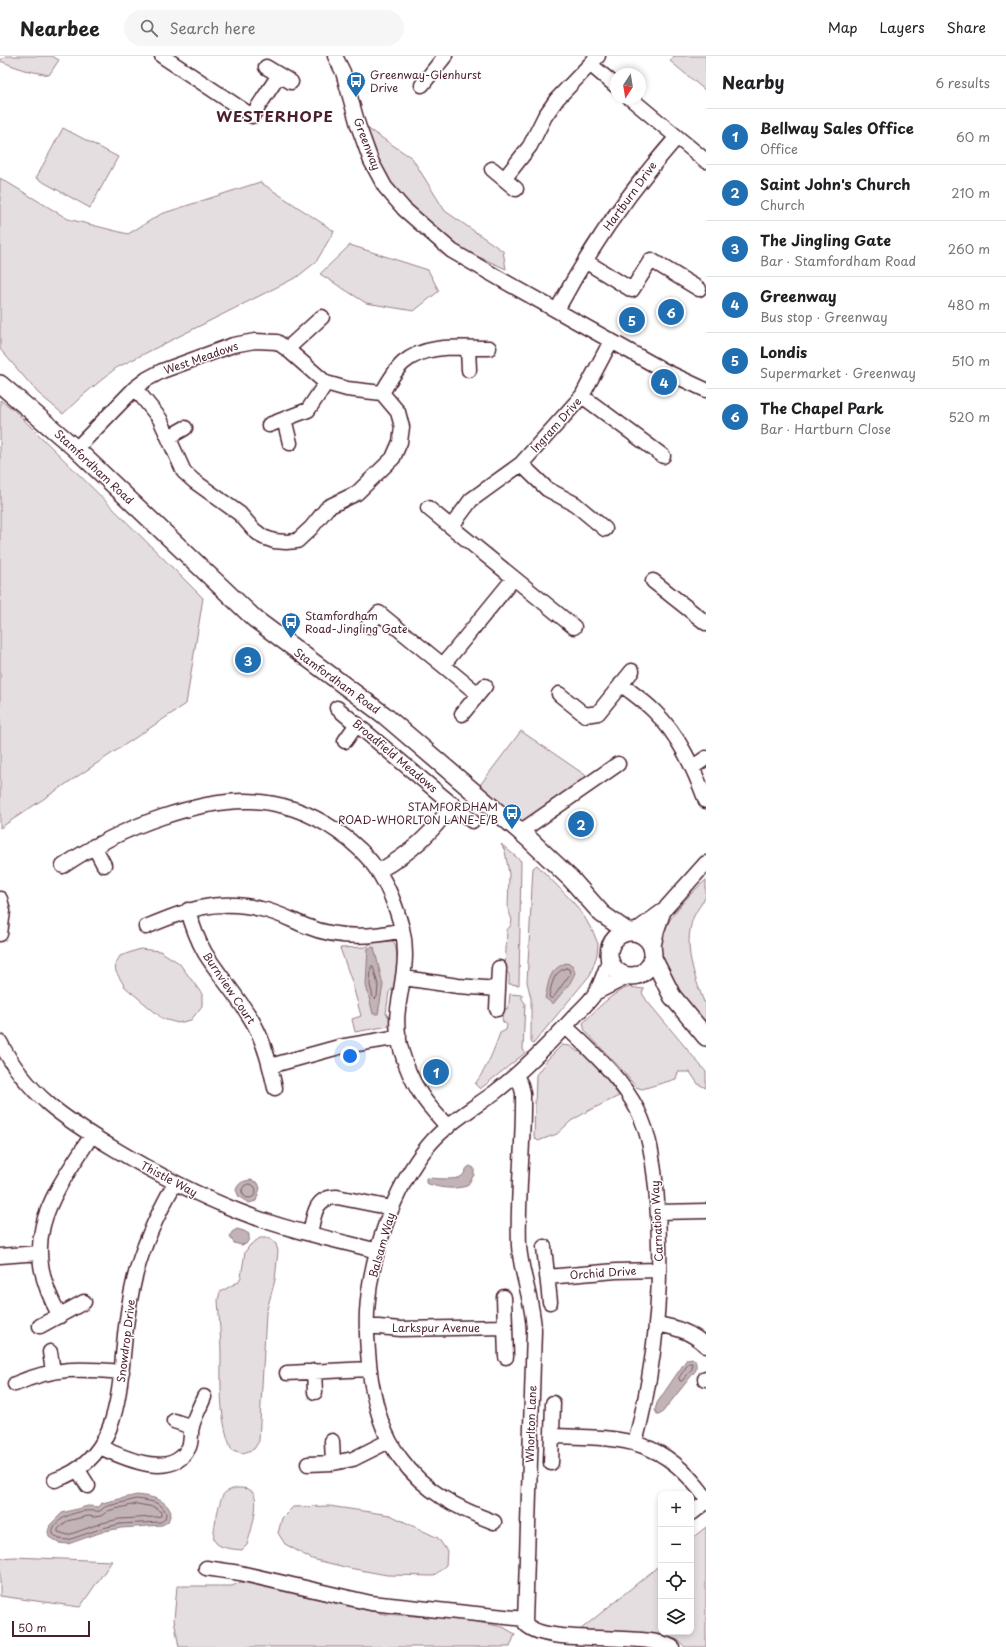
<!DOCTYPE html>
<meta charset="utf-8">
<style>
:root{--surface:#fff;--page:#f6f6f6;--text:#202124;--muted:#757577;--line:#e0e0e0;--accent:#1f6fb2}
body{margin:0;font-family:"Playpen Sans",sans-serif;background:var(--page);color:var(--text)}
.controls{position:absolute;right:12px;bottom:12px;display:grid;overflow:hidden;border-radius:8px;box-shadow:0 2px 6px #0003}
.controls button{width:36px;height:36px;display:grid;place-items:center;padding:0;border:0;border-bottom:1px solid var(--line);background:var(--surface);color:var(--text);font:20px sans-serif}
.compass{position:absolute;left:610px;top:12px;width:36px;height:36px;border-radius:50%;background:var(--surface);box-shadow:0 2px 6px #0003;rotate:192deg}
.scale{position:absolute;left:12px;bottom:10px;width:78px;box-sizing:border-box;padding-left:4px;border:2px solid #4a1f2b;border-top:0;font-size:11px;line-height:14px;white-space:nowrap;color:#4a1f2b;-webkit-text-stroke:3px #fff;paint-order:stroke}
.you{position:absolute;left:350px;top:1000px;width:14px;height:14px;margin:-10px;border:3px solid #fff;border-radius:50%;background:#1a73e8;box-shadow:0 0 0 6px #1a73e833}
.badge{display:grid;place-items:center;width:26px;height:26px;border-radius:50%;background:var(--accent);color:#fff;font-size:13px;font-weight:700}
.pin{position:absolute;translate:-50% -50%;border:2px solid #fff;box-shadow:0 1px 4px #0006}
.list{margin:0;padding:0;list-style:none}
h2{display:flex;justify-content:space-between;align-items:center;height:52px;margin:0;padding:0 16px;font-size:17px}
h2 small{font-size:13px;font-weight:400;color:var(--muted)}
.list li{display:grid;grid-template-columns:26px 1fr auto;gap:12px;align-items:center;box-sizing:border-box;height:56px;padding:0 16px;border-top:1px solid var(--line)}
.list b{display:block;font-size:15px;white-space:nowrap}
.list p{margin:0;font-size:13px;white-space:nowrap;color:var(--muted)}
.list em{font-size:13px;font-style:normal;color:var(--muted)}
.icon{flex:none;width:22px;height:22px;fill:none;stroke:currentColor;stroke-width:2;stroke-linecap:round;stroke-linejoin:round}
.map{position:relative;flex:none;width:706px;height:1591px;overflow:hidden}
header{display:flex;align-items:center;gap:24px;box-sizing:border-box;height:56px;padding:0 20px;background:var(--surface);border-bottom:1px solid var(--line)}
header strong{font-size:19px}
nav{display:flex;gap:22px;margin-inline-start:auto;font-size:14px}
.search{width:280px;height:36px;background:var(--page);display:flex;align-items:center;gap:10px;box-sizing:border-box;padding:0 14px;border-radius:22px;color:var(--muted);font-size:15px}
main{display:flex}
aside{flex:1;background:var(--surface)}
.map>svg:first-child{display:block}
.green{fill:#e5dee0;stroke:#987e86}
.water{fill:#c1b3b6;stroke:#91787e}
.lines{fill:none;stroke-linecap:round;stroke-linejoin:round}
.shore{stroke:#7a5a63;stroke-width:1}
.minor-casing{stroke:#4a1f2b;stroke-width:17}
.major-casing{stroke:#4a1f2b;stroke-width:20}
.minor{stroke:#fff;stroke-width:14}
.major{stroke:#fff;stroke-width:17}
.labels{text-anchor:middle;stroke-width:3;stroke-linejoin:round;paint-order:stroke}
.poi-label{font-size:11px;fill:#4a1f2b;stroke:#fff;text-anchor:start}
.street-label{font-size:11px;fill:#4a1f2b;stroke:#fff}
.district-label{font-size:15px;font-weight:bold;letter-spacing:1px;fill:#4a1f2b;stroke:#fff}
</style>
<header>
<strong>Nearbee</strong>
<div class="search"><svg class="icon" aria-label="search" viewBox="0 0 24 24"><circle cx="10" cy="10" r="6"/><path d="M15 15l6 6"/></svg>Search here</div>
<nav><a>Map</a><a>Layers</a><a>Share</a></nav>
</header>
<main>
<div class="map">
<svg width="706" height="1591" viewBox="0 0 706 1591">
<rect width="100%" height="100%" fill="#fff"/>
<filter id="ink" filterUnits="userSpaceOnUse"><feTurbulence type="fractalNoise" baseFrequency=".025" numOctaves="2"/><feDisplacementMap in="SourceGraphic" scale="8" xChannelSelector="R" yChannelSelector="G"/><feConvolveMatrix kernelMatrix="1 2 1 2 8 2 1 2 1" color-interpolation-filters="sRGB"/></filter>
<g filter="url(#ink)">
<path class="green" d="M5,0H52L59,4L49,19L24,14L0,5Z
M674,0H706V35L670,5Z
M63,72L118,101L90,152L36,122Z
M367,72L412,102L445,155L503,195L506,213L461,193L415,156L386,122Z
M0,122L68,163L128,178L161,158L260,126L334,175L316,206L297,221L116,312L82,340L63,358L38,337L0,293Z
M350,189L428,214L439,235L414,255L366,247L320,218Z
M0,344L13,353L203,542L186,648L0,772Z
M521,675L591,723L529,766L519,767L477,733Z
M501,788L521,805L519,929L509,928V918L505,914L507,874L511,869L512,864L508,853L509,818L505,795Z
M537,809L573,846L585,862L594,878L598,888L597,899L590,919L533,988L531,986V942L527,926L533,812Z
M706,824C706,829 706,836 706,840C703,847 696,854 693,862C683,891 694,919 704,946H706V968C691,950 676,932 665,911C664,908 661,904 660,900C656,872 686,841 706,824Z
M389,885H393C399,892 398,924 393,932C393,933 389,936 389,936L386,958L390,962L389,970L355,976L352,963L361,960L352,926L340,892L366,891L371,887Z
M140,893L160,895L179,907L202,938V950L191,964L178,967L163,963L125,931L116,916L115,909L120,900Z
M629,931L644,933L642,937L647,945L706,1016V1032L698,1028L690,1016H678L676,1023L642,1033L636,1031L623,1015L585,975L583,967C597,953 611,937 629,931Z
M510,938L522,939V943L525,947L523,993L525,997L480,1033L475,1028C488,1010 493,996 500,977L506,974L507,969C506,967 504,967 503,966C501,963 503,956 505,953H507L509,947Z
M562,989L570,990L578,996L580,995L605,1021L619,1040L588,1055L571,1065L557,1078L538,1085L534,1081L536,1019L547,1004Z
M260,1182H269L276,1188L278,1195L275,1224L266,1257L259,1385L254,1393L243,1397L232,1394C219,1365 221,1331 221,1300C221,1281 219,1262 218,1244L220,1236L238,1226L241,1221L245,1196L250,1189Z
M237,1432C241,1432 247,1432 250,1434C263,1440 250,1478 247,1489L242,1494C234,1493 218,1493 214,1484C212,1478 219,1447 222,1441C224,1435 232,1433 237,1432Z
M329,1450L390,1459L438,1482L447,1495L446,1509L434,1520L387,1519L349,1512L312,1503L285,1488L278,1477L282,1462L293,1451Z
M706,1471V1591H685L678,1584L662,1580L580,1574L661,1508V1576H691V1483Z
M14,1501L112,1505L80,1551L0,1540V1502Z
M241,1526L384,1558L462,1563L503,1571L515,1578L510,1591H179L174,1564L177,1530H232Z"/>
<path class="water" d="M374,891L383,929L378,958H373L366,929L368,892Z
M566,907L572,909L575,917L570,927L553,948L545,942C549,926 548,914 566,907Z
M470,1110L474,1112V1119L467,1130C453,1134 438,1132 426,1127V1122C434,1122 457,1125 462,1120C466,1116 465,1112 470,1110Z
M251,1124L258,1127L260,1132L256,1145L249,1147L239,1141L236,1134C239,1126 243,1125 251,1124Z
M237,1173L244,1175L249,1178V1183L246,1188L241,1189L234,1187L230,1181L232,1176Z
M692,1302C697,1305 696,1308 696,1314L661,1358H657L655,1354L657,1347L687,1303Z
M137,1439C151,1441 166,1442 171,1457L168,1466L162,1469L121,1472L105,1475L68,1488L58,1487L49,1481L48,1476L50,1469L62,1457L88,1450L99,1451L102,1447Z"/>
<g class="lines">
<path class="shore" d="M373,910L378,929L377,941L375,943L373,941L370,929L371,911Z
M566,912L569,913L570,918L553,942H550L549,940C552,928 553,916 566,912Z
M242 1135a7 7 0 1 1 14 0a7 7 0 1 1-14 0Z
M689,1307H692V1313L682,1325H680L679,1322Z
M137,1443C148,1445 162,1445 166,1457L165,1463L161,1466L120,1468L103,1472L68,1484L59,1483L53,1478C50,1464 76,1455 87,1455C92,1454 95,1456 100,1455L105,1451Z
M137,1448L154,1451L161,1456V1460L155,1461L119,1463L102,1467L68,1479L58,1476V1473L67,1465L88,1460L94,1461L101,1460L108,1455Z"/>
<g class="minor-casing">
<path id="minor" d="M162,0L252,60L279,19
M335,0L343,16L358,69L371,105L385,131L404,153L452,195L502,224L665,315L706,334
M591,9L616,30
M266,11L291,26
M422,29L445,0
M677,81L706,105
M492,113L516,133
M505,122L530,90L545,60L557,43L598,0
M585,205L632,234L651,204L699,233
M557,254C590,192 630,134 677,81L630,42
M468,292L469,314
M287,293L322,261
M382,337C388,327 395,314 403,307C426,287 461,292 489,292
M582,340L663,400
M284,363L290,387
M269,369L308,354L326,327
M169,381L185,372
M76,393L135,332L147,323L162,315L233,289L255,285L277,286L287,293L326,327L347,333L382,337L398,356L402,371L400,386L393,402L357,437L328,451L311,472L297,485L286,486L274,485L263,481L254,474L240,458L194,425L184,416L160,363L135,332
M521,408L547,433L575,448L605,473
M428,452L574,571
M451,471L471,444L521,408L582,340L611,285
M653,525L706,567
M368,570L379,557L478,638
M443,609L514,522
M621,628C632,637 644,645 654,655C679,679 694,713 706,745
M559,638L585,659L598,657L632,615
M337,652L472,765
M462,658L485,630
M345,685L357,668
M693,711L706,702
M520,776L618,708
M94,790L104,809
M63,810C94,789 126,773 162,761C225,740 279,735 337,775C374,800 390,828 402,872C409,901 402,924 398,953C394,981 405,1013 420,1037C427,1049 438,1060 448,1071
M379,815C412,796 430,779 453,748
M0,843L3,855L0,878
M188,854C192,869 197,883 205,897C220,921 240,943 254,968C265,988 270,1010 275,1032
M146,871C186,854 216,842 261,853C277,856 291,864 306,870C338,883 370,882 402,874
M634,876L664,854L706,807
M653,892L657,874L664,854
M404,922L458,930L498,933
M595,937L629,920
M497,953L499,912
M565,970C592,996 621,1021 638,1055C650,1079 653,1105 656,1131C664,1217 657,1304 635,1387
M0,986C27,1039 65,1063 113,1092C153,1116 195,1138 238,1155C283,1173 331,1183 378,1195
M270,1010L339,991L399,981
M516,1020L521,1029L523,1037C524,1088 517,1139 519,1190C521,1218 533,1245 534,1274L525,1567C542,1591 644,1575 672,1591
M658,1156L706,1155
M310,1178C314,1160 314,1141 337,1141L392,1152
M544,1191L550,1246
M0,1200L39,1197
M547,1221L616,1215L659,1214
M504,1241L506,1301
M60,1260C17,1184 50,1143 92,1079
M656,1268C675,1271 692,1276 706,1290
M40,1270L84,1246
M367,1270L401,1273L505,1271
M50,1296L53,1315
M314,1315L315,1336
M287,1317L369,1313
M705,1323L706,1322
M15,1328C54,1311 80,1312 122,1316
M174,1365L192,1371
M552,1380C623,1382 661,1380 706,1442
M332,1385L333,1407
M100,1391C124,1402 173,1425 189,1391C192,1384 190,1377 192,1370C195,1360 200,1351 204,1341
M551,1407L553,1347
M308,1408L333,1407L353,1403L389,1385
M78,1414L88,1430
M55,1424C120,1403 119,1335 125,1279C127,1261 130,1242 134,1225C142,1190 158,1157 175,1127
M692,1457L706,1446
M494,1466C457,1452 425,1436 401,1403C383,1380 376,1352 371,1324C368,1301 366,1279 367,1256C370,1202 393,1132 428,1090C446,1068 472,1053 494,1037C523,1015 548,989 572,963C580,954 590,946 596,936C602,926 605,914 610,903
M206,1512L240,1517L371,1547L525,1563"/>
</g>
<g class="major-casing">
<path id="major" d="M0,328L76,393L255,563L384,659L530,784L571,823L602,858L628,876
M609 898a22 22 0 1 1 44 0a22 22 0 1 1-44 0Z
M653,902L672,940L706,981"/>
</g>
<use href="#minor" class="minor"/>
<use href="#major" class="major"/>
</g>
</g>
<defs>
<g id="bus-pin" transform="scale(1)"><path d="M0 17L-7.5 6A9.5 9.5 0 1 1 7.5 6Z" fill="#1f6fb2" stroke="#fff"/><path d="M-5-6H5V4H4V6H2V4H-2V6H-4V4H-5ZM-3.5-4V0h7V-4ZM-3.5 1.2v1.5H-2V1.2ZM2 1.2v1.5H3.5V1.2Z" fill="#fff"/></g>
</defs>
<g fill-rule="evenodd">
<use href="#bus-pin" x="356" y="25"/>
<use href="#bus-pin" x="291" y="566"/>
<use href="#bus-pin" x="512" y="757"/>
</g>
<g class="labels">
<g class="poi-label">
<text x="370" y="23">Greenway-Glenhurst<tspan x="370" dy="13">Drive</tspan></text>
<text x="305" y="564">Stamfordham<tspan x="305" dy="13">Road-Jingling Gate</tspan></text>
<text x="498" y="755" text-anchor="end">STAMFORDHAM<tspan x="498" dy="13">ROAD-WHORLTON LANE-E/B</tspan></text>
</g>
<g class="street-label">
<text transform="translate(367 88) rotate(69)" y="4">Greenway</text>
<text transform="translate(630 140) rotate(-54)" y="4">Hartburn Drive</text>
<text transform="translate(201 302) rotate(-19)" y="4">West Meadows</text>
<text transform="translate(556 369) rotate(-48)" y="4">Ingram Drive</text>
<text transform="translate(94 411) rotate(43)" y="4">Stamfordham Road</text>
<text transform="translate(337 625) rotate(36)" y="4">Stamfordham Road</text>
<text transform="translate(395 700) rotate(40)" y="4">Broadfield Meadows</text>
<text transform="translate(229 932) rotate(56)" y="4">Burnview Court</text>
<text transform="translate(169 1123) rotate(28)" y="4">Thistle Way</text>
<text transform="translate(657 1165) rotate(-93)" y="4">Carnation Way</text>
<text transform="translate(382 1189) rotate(-74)" y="4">Balsam Way</text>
<text transform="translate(603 1217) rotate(-4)" y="4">Orchid Drive</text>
<text x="436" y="1276">Larkspur Avenue</text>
<text transform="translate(126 1285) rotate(-83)" y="4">Snowdrop Drive</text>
<text transform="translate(531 1368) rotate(-88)" y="4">Whorlton Lane</text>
</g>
<g class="district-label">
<text x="275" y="66">WESTERHOPE</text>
</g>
</g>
</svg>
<div class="controls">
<button>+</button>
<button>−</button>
<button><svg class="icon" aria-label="locate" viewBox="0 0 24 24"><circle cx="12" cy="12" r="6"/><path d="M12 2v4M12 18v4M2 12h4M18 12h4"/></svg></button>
<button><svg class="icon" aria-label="layers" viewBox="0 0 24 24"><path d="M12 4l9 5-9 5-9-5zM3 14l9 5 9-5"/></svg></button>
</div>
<svg class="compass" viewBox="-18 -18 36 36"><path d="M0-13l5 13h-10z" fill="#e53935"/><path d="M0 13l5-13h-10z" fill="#757577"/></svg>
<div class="scale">50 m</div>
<div class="you"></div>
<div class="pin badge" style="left:436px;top:1016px">1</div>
<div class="pin badge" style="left:581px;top:768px">2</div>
<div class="pin badge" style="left:248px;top:604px">3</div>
<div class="pin badge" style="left:664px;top:326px">4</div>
<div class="pin badge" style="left:632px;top:264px">5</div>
<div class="pin badge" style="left:671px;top:256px">6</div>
</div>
<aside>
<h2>Nearby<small>6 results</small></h2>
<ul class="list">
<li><span class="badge">1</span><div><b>Bellway Sales Office</b><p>Office</p></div><em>60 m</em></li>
<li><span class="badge">2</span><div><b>Saint John's Church</b><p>Church</p></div><em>210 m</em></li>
<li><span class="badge">3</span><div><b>The Jingling Gate</b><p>Bar · Stamfordham Road</p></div><em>260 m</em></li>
<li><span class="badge">4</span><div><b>Greenway</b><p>Bus stop · Greenway</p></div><em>480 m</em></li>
<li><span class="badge">5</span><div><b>Londis</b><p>Supermarket · Greenway</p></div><em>510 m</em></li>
<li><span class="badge">6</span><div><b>The Chapel Park</b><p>Bar · Hartburn Close</p></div><em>520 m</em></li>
</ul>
</aside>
</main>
